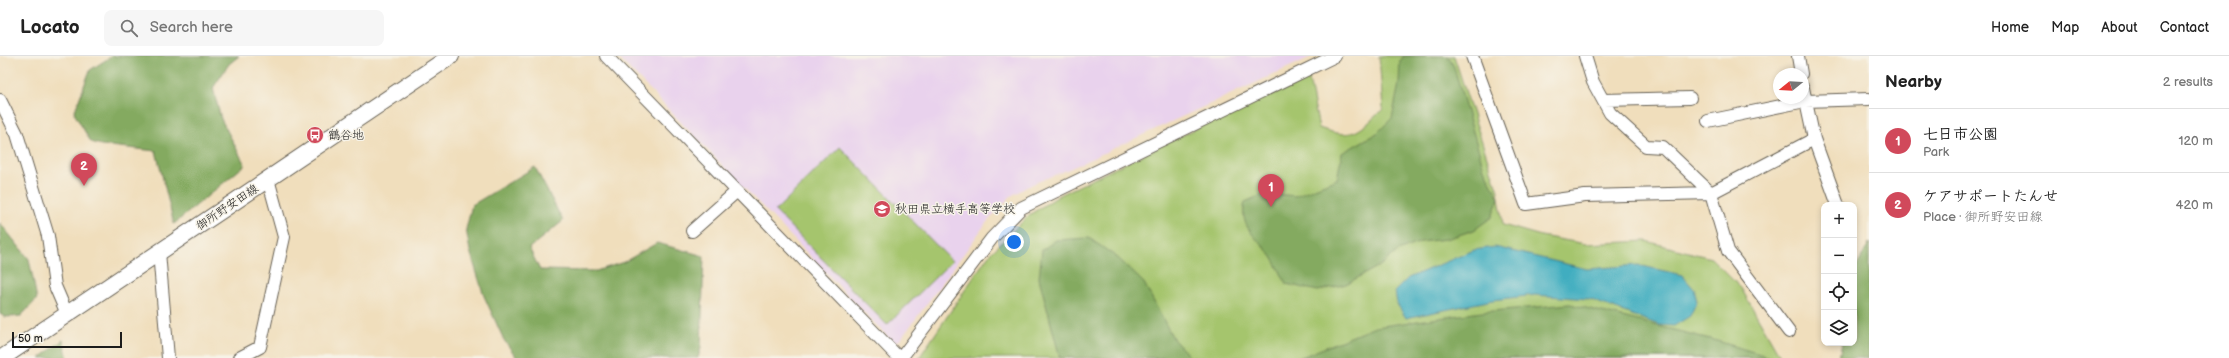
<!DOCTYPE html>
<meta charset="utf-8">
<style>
:root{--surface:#fff;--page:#f6f6f6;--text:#222;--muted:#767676;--line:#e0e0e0;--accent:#d1495b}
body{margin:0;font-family:"Balsamiq Sans","Klee One",sans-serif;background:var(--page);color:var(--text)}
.controls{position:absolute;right:12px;bottom:12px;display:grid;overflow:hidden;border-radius:8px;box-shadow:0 2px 6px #0003}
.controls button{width:36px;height:36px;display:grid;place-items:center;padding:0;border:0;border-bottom:1px solid var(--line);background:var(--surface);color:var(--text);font:20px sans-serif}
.compass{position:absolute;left:1773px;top:12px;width:36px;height:36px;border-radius:50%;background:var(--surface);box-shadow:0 2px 6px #0003;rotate:252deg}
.scale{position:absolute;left:12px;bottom:10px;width:110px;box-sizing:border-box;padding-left:4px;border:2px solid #1c1c1c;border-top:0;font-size:11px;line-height:14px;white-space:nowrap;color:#1c1c1c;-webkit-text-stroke:3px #f7f3e8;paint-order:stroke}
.you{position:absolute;left:1014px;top:186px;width:14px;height:14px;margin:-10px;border:3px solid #fff;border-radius:50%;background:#1a73e8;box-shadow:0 0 0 6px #1a73e833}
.badge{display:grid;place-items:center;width:26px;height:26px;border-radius:50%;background:var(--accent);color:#fff;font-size:13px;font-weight:700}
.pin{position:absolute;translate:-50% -33px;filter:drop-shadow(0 1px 2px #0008)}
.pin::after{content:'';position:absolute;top:21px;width:14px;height:12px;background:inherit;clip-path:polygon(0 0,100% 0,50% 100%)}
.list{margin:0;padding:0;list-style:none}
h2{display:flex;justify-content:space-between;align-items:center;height:52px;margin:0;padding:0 16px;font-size:17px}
h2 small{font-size:13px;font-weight:400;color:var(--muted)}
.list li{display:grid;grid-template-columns:26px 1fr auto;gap:12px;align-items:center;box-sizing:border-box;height:64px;padding:0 16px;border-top:1px solid var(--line)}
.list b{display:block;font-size:15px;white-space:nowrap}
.list p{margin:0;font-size:13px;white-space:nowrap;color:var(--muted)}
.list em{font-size:13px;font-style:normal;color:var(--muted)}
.icon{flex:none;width:22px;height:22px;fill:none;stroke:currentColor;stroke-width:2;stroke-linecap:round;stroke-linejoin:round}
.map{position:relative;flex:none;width:1869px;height:302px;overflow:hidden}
header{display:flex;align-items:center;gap:24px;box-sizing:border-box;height:56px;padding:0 20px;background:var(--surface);border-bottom:1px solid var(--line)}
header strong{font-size:19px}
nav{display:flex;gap:22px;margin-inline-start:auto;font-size:14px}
.search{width:280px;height:36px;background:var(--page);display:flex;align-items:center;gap:10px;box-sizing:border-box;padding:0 14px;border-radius:8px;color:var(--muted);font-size:15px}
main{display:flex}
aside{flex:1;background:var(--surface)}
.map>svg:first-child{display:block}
.built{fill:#e9d2ed}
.green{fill:#a5c56d;stroke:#607044}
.forest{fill:#84aa60;stroke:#50633e}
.water{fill:#41adc0;stroke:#2e646e}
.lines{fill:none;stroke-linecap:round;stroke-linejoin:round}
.street-casing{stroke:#666054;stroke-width:14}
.secondary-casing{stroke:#666054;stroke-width:18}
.street{stroke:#fff;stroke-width:12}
.secondary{stroke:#fff;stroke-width:16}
.labels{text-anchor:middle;stroke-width:3;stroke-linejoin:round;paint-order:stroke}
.poi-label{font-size:12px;fill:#1c1c1c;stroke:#f7f3e8;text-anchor:start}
.street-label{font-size:12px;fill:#1c1c1c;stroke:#f7f3e8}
</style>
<header>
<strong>Locato</strong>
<div class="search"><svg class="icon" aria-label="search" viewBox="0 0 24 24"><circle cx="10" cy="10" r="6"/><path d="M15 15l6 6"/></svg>Search here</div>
<nav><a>Home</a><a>Map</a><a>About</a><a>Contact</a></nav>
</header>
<main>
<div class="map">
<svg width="1869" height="302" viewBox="0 0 1869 302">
<rect width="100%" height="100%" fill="#f7f3e8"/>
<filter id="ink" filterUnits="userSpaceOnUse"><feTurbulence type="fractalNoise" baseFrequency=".025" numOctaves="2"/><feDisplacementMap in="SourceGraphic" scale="8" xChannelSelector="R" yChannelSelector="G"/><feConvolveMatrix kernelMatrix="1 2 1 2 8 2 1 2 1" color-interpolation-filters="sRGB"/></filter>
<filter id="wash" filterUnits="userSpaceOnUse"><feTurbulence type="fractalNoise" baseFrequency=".012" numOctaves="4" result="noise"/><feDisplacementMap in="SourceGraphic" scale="16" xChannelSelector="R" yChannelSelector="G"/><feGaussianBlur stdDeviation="0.9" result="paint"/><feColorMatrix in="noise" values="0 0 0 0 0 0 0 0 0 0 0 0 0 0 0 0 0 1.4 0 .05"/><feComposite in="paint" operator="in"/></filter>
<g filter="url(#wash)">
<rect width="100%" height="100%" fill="#f0debc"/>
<path class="built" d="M617,0H1313L1069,113L1030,129L1011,140L987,166L900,284L893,286Z"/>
<path class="green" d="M1379,0H1454L1498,135L1503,169L1541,180L1586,188L1646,185L1711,202L1741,232L1781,302H919L988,200L1029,159L1060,139L1308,18L1319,72C1353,84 1358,77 1383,53Z
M840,91L952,205L887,269L775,155Z"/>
<path class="forest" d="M112,0H239L229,8L213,32L221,63L245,109L174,168L156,95L101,89L91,86L74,57L90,14Z
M1404,0H1448L1454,11L1484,113L1499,142L1492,161L1474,174L1446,183L1421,186L1398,195L1381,209L1346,228L1318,235L1286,228C1282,219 1277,209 1272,201C1259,182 1238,173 1245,146L1266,137L1295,140L1337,123L1342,97L1377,77L1392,62L1399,28L1400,5Z
M535,111L563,165L529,192L540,214L596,215L624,206L657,187L704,200L701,291L698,302H517L504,284L484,240L470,195L466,173L472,149Z
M0,167L29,203L37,243L21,260L5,261L0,258Z
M1089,182L1118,202L1144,227L1174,284L1191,302H1060L1039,222L1042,194L1056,184Z
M1869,187V302H1839L1842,287H1854V216Z
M1570,248L1714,284L1773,302H1299L1375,271L1482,256Z
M63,284L68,302H40Z"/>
<path class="water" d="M1495,191L1587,213L1638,209L1682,219L1694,233L1697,245L1690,260L1674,270L1659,269L1589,243L1535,239L1493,244L1406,262L1397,248L1395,235L1408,222L1474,194Z"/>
</g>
<g filter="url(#ink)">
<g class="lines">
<g class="street-casing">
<path id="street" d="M606,0L899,302
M1472,0L1526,148L1585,140L1711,137L1814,83
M1585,0L1593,26L1610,57L1646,90L1663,91L1711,137L1728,195L1789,276
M1798,0L1801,18
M1803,32L1814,83L1838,149
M0,44L17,78L48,180L55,230L67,258
M1603,44L1690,42
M1708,65L1805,45L1869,43
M692,175L737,135
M159,196L168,302
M239,302L260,291L284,181L268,123
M901,302L992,182L1021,152L1335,0"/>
</g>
<g class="secondary-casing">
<path id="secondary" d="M2,302L451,0"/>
</g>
<use href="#street" class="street"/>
<use href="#secondary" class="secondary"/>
</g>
</g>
<defs>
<g id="bus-disc" transform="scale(0.9)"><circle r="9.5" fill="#d1495b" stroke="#f7f3e8"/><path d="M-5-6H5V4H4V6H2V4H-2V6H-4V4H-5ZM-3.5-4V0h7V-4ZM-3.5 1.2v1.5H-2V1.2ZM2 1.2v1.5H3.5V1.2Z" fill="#fff"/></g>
<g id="school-disc" transform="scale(0.9)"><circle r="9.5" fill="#d1495b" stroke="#f7f3e8"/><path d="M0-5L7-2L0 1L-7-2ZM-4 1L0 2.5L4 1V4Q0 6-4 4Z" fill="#fff"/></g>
</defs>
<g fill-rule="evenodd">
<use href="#bus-disc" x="315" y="79"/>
<use href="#school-disc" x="882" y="153"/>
</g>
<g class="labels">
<g class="poi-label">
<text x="328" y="83">鶴谷地</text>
<text x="895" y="157">秋田県立横手高等学校</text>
</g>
<g class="street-label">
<text transform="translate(227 151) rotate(-34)" y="4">御所野安田線</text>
</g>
</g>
</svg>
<div class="controls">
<button>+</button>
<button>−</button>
<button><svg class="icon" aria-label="locate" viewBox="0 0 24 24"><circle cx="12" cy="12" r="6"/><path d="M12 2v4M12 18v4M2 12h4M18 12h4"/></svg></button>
<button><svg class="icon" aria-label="layers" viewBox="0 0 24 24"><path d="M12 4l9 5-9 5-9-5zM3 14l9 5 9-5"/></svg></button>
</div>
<svg class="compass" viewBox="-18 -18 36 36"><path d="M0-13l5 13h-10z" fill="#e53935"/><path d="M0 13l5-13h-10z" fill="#767676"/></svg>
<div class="scale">50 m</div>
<div class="you"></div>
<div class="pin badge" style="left:1271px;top:151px">1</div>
<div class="pin badge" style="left:84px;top:130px">2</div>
</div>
<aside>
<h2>Nearby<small>2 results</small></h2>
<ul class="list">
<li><span class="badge">1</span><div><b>七日市公園</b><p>Park</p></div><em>120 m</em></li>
<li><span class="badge">2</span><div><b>ケアサポートたんせ</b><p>Place · 御所野安田線</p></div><em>420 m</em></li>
</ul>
</aside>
</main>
